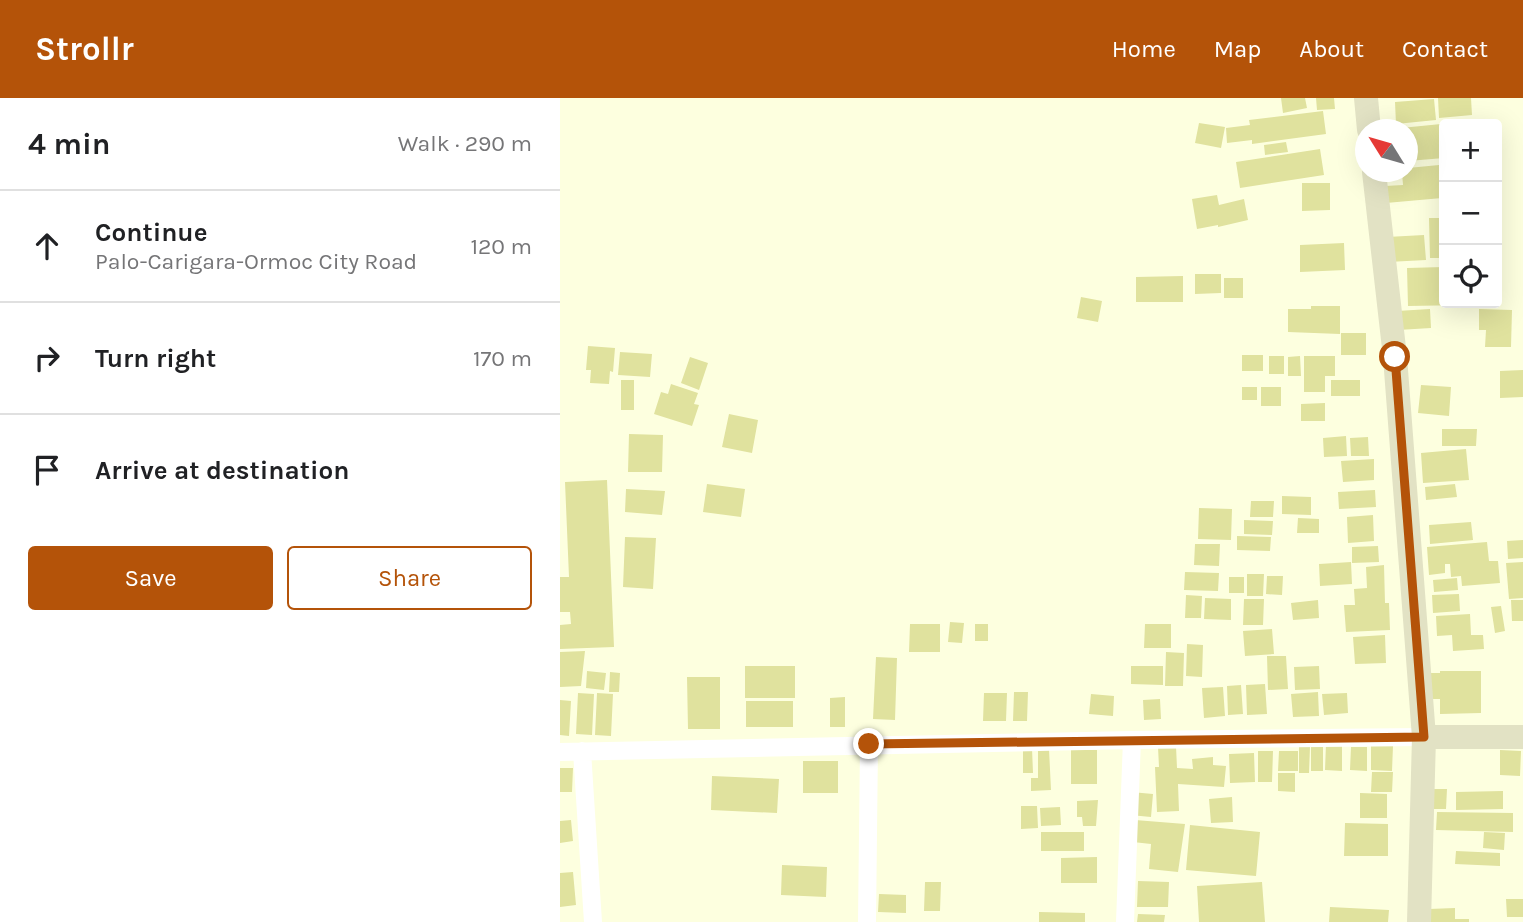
<!DOCTYPE html>
<meta charset="utf-8">
<style>
:root{--surface:#fff;--page:#f2f2f2;--text:#202124;--muted:#757577;--line:#e0e0e0;--accent:#b45309}
body{margin:0;font-family:Karla,sans-serif;background:var(--page);color:var(--text)}
.controls{position:absolute;right:21px;top:21px;display:grid;overflow:hidden;border-radius:7px;box-shadow:0 7px 28px #0002}
.controls button{width:63px;height:63px;display:grid;place-items:center;padding:0;border:0;border-bottom:2px solid var(--line);background:var(--surface);color:var(--text);font:35px sans-serif}
.compass{position:absolute;left:795px;top:21px;width:63px;height:63px;border-radius:50%;background:var(--surface);box-shadow:0 7px 28px #0002;rotate:307deg}
.stop{position:absolute;width:21px;height:21px;margin:-16px;border:5px solid #b45309;border-radius:50%;background:#fff}
.stop.end{background:#b45309;border-color:#fff;box-shadow:0 2px 7px #0008}
.list{margin:0;padding:0;list-style:none}
h2{display:flex;justify-content:space-between;align-items:center;height:91px;margin:0;padding:0 28px;font-size:30px}
h2 small{font-size:23px;font-weight:400;color:var(--muted)}
.list li{display:grid;grid-template-columns:46px 1fr auto;gap:21px;align-items:center;box-sizing:border-box;height:112px;padding:0 28px;border-top:2px solid var(--line)}
.list b{display:block;font-size:26px;white-space:nowrap}
.list p{margin:0;font-size:23px;white-space:nowrap;color:var(--muted)}
.list em{font-size:23px;font-style:normal;color:var(--muted)}
.actions{display:flex;gap:14px;padding:21px 28px}
.actions a{flex:1;padding:16px 0;border:2px solid var(--accent);border-radius:7px;text-align:center;font-size:24px;color:var(--accent)}
.actions .main{background:var(--accent);color:#fff}
.icon{flex:none;width:38px;height:38px;fill:none;stroke:currentColor;stroke-width:2;stroke-linecap:round;stroke-linejoin:round}
.map{position:relative;flex:none;width:963px;height:824px;overflow:hidden}
header{display:flex;align-items:center;gap:42px;box-sizing:border-box;height:98px;padding:0 35px;background:var(--accent);color:#fff}
header strong{font-size:33px}
nav{display:flex;gap:38px;margin-inline-start:auto;font-size:24px}
main{display:flex}
aside{flex:1;background:var(--surface)}
.map>svg:first-child{display:block}
.building{fill:#e0e29e}
.lines{fill:none;stroke-linecap:round;stroke-linejoin:round}
.street{stroke:#fff;stroke-width:18}
.secondary{stroke:#e2e2c4;stroke-width:24}
.route{stroke:#b45309;stroke-width:9}
</style>
<header>
<strong>Strollr</strong>
<nav><a>Home</a><a>Map</a><a>About</a><a>Contact</a></nav>
</header>
<main>
<aside>
<h2>4 min<small>Walk · 290 m</small></h2>
<ul class="list">
<li><svg class="icon" aria-label="ahead" viewBox="0 0 24 24"><path d="M12 20V5M6 11l6-6 6 6"/></svg><div><b>Continue</b><p>Palo-Carigara-Ormoc City Road</p></div><em>120 m</em></li>
<li><svg class="icon" aria-label="right" viewBox="0 0 24 24"><path d="M7 20v-9h11M14 6l5 5-5 5"/></svg><div><b>Turn right</b></div><em>170 m</em></li>
<li><svg class="icon" aria-label="arrive" viewBox="0 0 24 24"><path d="M6 21V4h12l-3 4 3 4H6"/></svg><div><b>Arrive at destination</b></div></li>
</ul>
<div class="actions"><a class="main">Save</a><a>Share</a></div>
</aside>
<div class="map">
<svg width="963" height="824" viewBox="0 0 963 824">
<rect width="100%" height="100%" fill="#fdffdf"/>
<path class="building" d="M721,0H745L747,10L723,15Z
M756,0H774L775,11L757,12Z
M878,0H911L912,17L879,20Z
M874,1L876,22L836,26L835,4Z
M763,13L766,36L692,46V42L667,45L666,30L690,27L689,22Z
M639,25L665,29L661,50L635,45Z
M881,26L884,60L848,63V32H841V30Z
M726,44L728,54L705,57L704,47Z
M760,51L764,77L680,90L676,64Z
M879,67L882,100L826,105L825,88L843,87L842,74H848V70Z
M742,85H770V112L742,113Z
M657,97L659,107L684,101L688,122L658,129V127L637,131L632,101Z
M869,120H884V160H870Z
M864,137L866,162L828,164L827,139Z
M784,145L785,172L740,174V147Z
M884,169V205H905V207L848,208L847,170Z
M635,176H661V195L635,196Z
M623,178V204H576V179Z
M664,180H683V200H664Z
M521,199L542,203L538,224L517,220Z
M751,208H780V236L728,234V211H751Z
M870,211L871,230L838,232L837,213Z
M919,211L952,212L951,249H925L926,232H919Z
M781,235H806V257H781Z
M28,248L55,250L53,274L50,273L49,286L30,285L31,272H26Z
M60,254L92,256L90,279L58,277Z
M682,257H703V273H682Z
M709,258H724V276H709Z
M740,258L741,278H728V259Z
M744,258H775V278H765V294H744Z
M130,259L148,265L139,292L121,285Z
M963,272V299L940,300V273Z
M61,282H74V312H61Z
M771,282H800V298H771Z
M111,286L138,295L134,306L139,307L132,328L94,316L101,294L108,296Z
M861,287L891,289L889,318L858,315Z
M682,289H697V302H682Z
M701,289H721V308H701Z
M765,305V323H741V306Z
M169,316L198,322L192,355L162,349Z
M882,331H917L916,348H882Z
M69,336L103,337L102,374H68Z
M786,338L787,358L764,359L763,340Z
M808,339L809,358H791L790,340Z
M906,351L909,382L863,385L861,355Z
M814,361V382L783,384L781,363Z
M47,382L54,549L0,551V527L11,526L10,514H0V479H9L5,384Z
M147,386L185,391L181,419L143,414Z
M895,386L897,399L866,402L865,389Z
M66,391L105,393L102,417L65,414Z
M815,392L816,409L779,411L778,394Z
M722,398L751,399V417L722,416Z
M691,403H714L713,419H690Z
M639,410L672,411L671,442L638,441Z
M813,417L814,443L788,445L787,419Z
M738,420L759,421V435H737Z
M684,422L713,423L712,437L684,436Z
M911,424L913,442L870,446L869,427Z
M677,438L711,439L710,453L677,452Z
M65,439L96,440L93,491L63,489Z
M963,442V460L948,461L947,443Z
M927,444L929,463H938L940,485L902,488L901,478L891,479L890,466H885V475L869,477L867,449Z
M635,446H660L659,468L634,467Z
M818,448L819,464L792,465V449Z
M791,464L792,486L760,488L759,466Z
M963,464V500L949,501L946,465Z
M824,467L825,505H829L830,532L786,534L784,507H795L794,491L807,490L806,469Z
M625,474L659,475L658,493L624,492Z
M687,476H704L703,498H687Z
M707,478H723L722,497L706,496Z
M669,479H684V495H669Z
M897,480L898,492L874,494L873,482Z
M899,496L900,513L873,515L872,497Z
M626,497L642,498L641,520H625Z
M645,500L671,501V522L644,521Z
M684,501H704L703,527H683Z
M758,502L759,520L733,522L731,505Z
M951,502H963V523H952Z
M941,508L945,533L935,535L931,509Z
M910,516L911,537H923L924,551L893,553L892,537L877,538L876,518Z
M390,524L404,525L402,545L388,544Z
M350,526H380V554H349Z
M415,526H428V543H415Z
M585,526H611V550H584Z
M712,531L714,556L685,558L683,533Z
M825,537L826,565L795,566L793,539Z
M627,546L643,547L642,579L626,578Z
M25,553L21,588L0,589V554Z
M606,554L624,555L623,588H605Z
M707,558H726L728,591L708,592Z
M316,559L337,560L335,622L313,621Z
M185,568H235V600H185Z
M571,568H603V587L571,586Z
M759,568L760,591L735,592L734,569Z
M27,573L46,575L44,592L26,590Z
M880,573H921V615L880,616V601H869V575H880Z
M50,574L60,575L59,594H49Z
M127,579H160V631H128Z
M705,586L707,616L687,617L686,587Z
M681,587L683,616L668,617L667,588Z
M663,589L665,618L644,620L642,590Z
M454,594H468L467,623H453Z
M758,594L759,618L733,619L731,596Z
M18,595L34,596L32,637L16,636Z
M37,595L53,596L51,638L35,637Z
M424,595H447L446,623H423Z
M787,595L788,615L764,617L762,596Z
M531,596L554,598L553,618L529,616Z
M285,599V629H270V600Z
M600,601L601,621L584,622L583,602Z
M0,602L11,603L9,638L0,637Z
M186,603H233V629H186Z
M751,646L763,647V673H751Z
M766,646L782,647V673L765,672Z
M616,648L617,670L633,671L632,661L653,659V667L666,668L664,689L618,686L619,713L597,714L595,669H599L598,649Z
M811,648H833L832,673L811,672Z
M739,649H750L749,675H739Z
M791,649H807V673L790,672Z
M463,650H472L473,675H463Z
M489,651L491,692L471,693V680H478V652Z
M511,652H537V686H511Z
M940,652L961,653L960,678L940,677Z
M698,653H713L712,684H698Z
M719,653H738V673H718Z
M694,655L695,684L670,685L669,656Z
M243,663H278V695H243Z
M0,670H13L12,694H0Z
M812,674H833L832,694H811Z
M718,675H735V694L718,693Z
M152,678L219,681L217,715L151,712Z
M869,691H887L886,711H869Z
M943,693V711L896,712V694Z
M571,694L593,696L591,719L570,717Z
M800,695L827,696V720H800Z
M672,699L673,724L651,725L649,701Z
M538,702L536,728H523L522,719H517V703Z
M461,708H477L478,730L461,731Z
M500,709L501,727L481,728L480,710Z
M877,714L953,715V734L876,732Z
M11,722L13,743L0,745V723Z
M575,722L625,726L618,774L589,771L591,746L573,744Z
M785,725L828,726V758H784Z
M630,727L700,734L696,778L626,772Z
M481,734H524V753H481Z
M924,734L945,735L944,752L923,750Z
M896,753L940,755V768L895,766Z
M537,759V785H501V760Z
M222,767L267,769L266,799L221,797Z
M13,774L16,807L0,809V775Z
M578,783L609,784L608,809H577Z
M365,784H381L380,813H364Z
M702,784L705,824H639L637,788Z
M319,796L346,797V815L318,814Z
M946,801H963V819H947Z
M770,809L829,812L828,824H769Z
M895,810V821H909V824H869V811Z
M479,814L525,815V824H479Z
M578,816L605,817L604,824H577Z"/>
<g class="lines">
<path class="street" d="M22,653L33,824
M0,654L572,642L864,639
M307,824L309,646
M565,824L572,642"/>
<path class="secondary" d="M806,0L809,32
M814,74L835,259L864,639L859,824
M864,639H963"/>
</g>
<g class="lines">
<path class="route" d="M309,646L864,639L835,259"/>
</g>
</svg>
<div class="controls">
<button>+</button>
<button>−</button>
<button><svg class="icon" aria-label="locate" viewBox="0 0 24 24"><circle cx="12" cy="12" r="6"/><path d="M12 2v4M12 18v4M2 12h4M18 12h4"/></svg></button>
</div>
<svg class="compass" viewBox="-18 -18 36 36"><path d="M0-13l5 13h-10z" fill="#e53935"/><path d="M0 13l5-13h-10z" fill="#757577"/></svg>
<div class="stop" style="left:835px;top:259px"></div>
<div class="stop end" style="left:309px;top:646px"></div>
</div>
</main>
